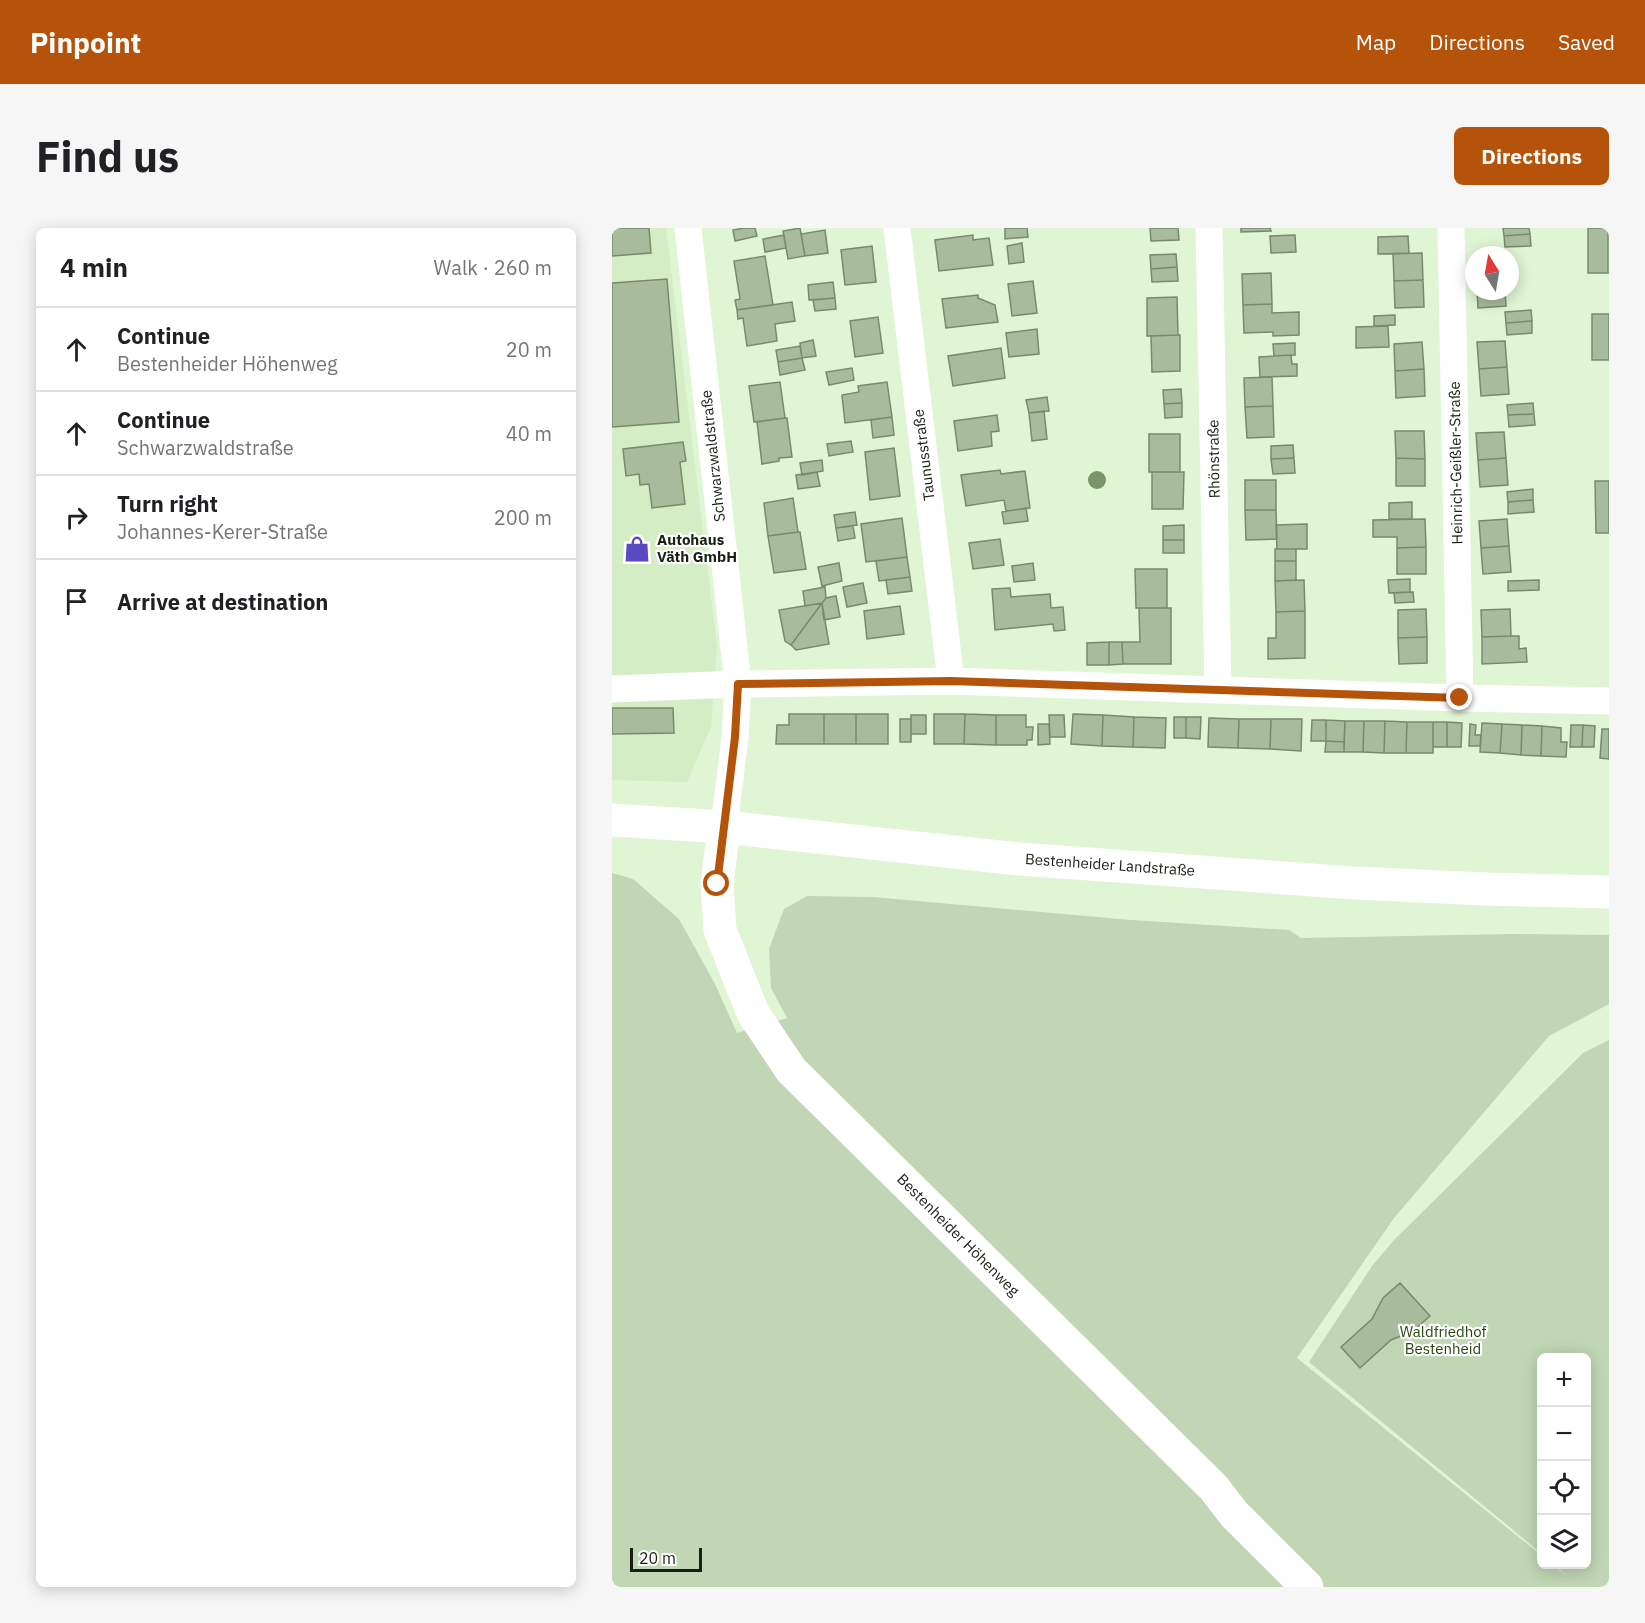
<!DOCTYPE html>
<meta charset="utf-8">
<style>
:root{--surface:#fff;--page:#f6f6f6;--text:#202124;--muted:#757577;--line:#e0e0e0;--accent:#b45309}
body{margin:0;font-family:"IBM Plex Sans",sans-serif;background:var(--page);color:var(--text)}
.controls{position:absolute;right:18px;bottom:18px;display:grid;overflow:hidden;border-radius:9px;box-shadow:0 3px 15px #0003}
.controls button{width:54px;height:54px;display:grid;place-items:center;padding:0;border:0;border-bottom:2px solid var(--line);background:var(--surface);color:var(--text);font:30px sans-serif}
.compass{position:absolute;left:853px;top:18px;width:54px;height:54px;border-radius:50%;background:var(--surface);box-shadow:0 3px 15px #0003;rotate:349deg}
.scale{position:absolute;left:18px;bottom:15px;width:72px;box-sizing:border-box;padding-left:6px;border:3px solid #181f14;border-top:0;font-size:16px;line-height:21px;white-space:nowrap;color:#181f14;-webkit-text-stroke:4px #fff;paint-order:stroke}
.stop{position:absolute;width:18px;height:18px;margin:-14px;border:4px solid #b45309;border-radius:50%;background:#fff}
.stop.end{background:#b45309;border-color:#fff;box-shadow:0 2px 6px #0008}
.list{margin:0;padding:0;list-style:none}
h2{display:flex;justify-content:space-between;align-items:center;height:78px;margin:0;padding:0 24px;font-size:26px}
h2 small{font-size:20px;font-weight:400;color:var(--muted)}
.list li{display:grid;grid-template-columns:39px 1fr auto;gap:18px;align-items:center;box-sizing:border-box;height:84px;padding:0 24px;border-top:2px solid var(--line)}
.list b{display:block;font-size:22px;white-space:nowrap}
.list p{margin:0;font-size:20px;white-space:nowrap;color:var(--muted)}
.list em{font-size:20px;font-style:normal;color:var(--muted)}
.icon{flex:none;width:33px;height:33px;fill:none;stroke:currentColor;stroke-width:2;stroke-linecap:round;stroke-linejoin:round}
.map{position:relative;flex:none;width:997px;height:1359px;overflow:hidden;border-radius:9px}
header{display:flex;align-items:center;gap:36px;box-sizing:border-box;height:84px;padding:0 30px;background:var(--accent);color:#fff}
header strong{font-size:28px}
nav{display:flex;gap:33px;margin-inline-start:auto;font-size:21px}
.intro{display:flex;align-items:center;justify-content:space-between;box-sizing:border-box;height:144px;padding:0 36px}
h1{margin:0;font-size:42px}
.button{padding:15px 27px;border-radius:9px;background:var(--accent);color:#fff;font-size:21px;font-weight:700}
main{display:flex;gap:36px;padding:0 36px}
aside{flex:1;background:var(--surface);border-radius:9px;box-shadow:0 3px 15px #0003}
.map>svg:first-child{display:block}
.built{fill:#d4edc5}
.green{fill:#c0d6b4}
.building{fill:#a8bc9d;stroke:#778a6c;stroke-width:1.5}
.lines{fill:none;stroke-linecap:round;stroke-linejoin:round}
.minor{stroke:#fff;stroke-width:27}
.tertiary{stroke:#fff;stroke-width:33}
.secondary{stroke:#fff;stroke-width:33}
.tree{fill:#7a9567}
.route{stroke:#b45309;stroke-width:8}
.labels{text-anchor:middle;stroke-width:4.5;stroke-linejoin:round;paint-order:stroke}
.street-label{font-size:15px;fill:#181f14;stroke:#fff}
.poi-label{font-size:15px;font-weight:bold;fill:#181f14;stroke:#fff;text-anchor:start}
.park-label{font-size:15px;fill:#27470e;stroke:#fff}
</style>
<header>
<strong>Pinpoint</strong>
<nav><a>Map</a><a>Directions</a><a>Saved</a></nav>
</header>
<div class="intro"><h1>Find us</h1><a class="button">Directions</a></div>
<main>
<aside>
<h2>4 min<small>Walk · 260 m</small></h2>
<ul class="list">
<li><svg class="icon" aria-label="ahead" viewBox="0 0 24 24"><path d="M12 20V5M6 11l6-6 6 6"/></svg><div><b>Continue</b><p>Bestenheider Höhenweg</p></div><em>20 m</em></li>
<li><svg class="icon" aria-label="ahead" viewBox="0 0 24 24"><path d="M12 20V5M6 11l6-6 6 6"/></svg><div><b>Continue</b><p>Schwarzwaldstraße</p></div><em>40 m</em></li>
<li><svg class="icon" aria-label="right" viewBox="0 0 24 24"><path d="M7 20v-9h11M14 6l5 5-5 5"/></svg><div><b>Turn right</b><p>Johannes-Kerer-Straße</p></div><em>200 m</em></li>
<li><svg class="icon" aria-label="arrive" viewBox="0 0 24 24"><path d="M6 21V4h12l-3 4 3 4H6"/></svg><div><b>Arrive at destination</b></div></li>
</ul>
</aside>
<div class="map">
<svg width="997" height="1359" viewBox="0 0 997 1359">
<rect width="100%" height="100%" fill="#e0f5d4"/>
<path class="built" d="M0,0H54L105,418L99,499L75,554L0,552Z"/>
<path class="green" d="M0,645L21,651L67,691L103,756L125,805L175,790L159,760L157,721L172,681L195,668L261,669L519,692L677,702L689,710L900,706L997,707V776L937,808L782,990L685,1130L929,1327L930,1336L941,1337L955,1348L943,1337L975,1336V1130H930L929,1325L697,1134L760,1038L782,1012L971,825L997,812V1359H0Z"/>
<path class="building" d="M0,0H37L39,25L0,28Z
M132,0H143L145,8L123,13L121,2Z
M188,0L193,28L176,31L171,3Z
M393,0H415L416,9L393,11Z
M538,0H566L567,12L539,13Z
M629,0H658L659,3L629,4Z
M891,0H917L918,6L892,8Z
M976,0H996V45H976Z
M213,2L216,25L193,28L189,6Z
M918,6L919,18L893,19L892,8Z
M172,7L174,20L153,24L151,11Z
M361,7V12L377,10L381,37L327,43L323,12Z
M683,7L684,24L659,25L658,8Z
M796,8L797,25L766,26V9Z
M410,15L412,34L397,36L395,18Z
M260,18L264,54L233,57L229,22Z
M810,25L811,52L782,53L781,26Z
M564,26L565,39L539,41L538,27Z
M153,28L161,77L125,82L123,72L128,71L122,33Z
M565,39L566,53L540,54L539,41Z
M659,45L660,76L631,77L630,46Z
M55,51L67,194L0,199V55Z
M811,52L812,79L783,80L782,53Z
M421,53L425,85L400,88L396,56Z
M221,54L223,70L197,72L196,57Z
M865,63H893L894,78L866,80Z
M366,67V70L383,77L386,94L334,100L330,71Z
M565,69L566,107L535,108V70Z
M223,70L224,81L203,83L201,72Z
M180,74L183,93L163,96L165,113L135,118L131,90L126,91L125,82Z
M660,76V85L687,84V107L661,108V104L632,105L631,77Z
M919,82L920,93L894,95L893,84Z
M980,86H997V132H980Z
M783,87V97L762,98V88Z
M266,89L271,125L243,129L238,93Z
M920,93V105L895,107L894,95Z
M776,98L777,119L744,120V99Z
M425,101L427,126L397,129L394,105Z
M566,107H568V143L540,144L539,108Z
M201,112L204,128L190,130L188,115Z
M893,113L895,139L867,141L865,114Z
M810,114L812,141L783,143L782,116Z
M683,115V127L662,128L661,116Z
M188,118L190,130L166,134L164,122Z
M389,120L393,150L341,158L336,128Z
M679,127L680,136H685V148L648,149L647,129Z
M190,130L193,142L168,147L166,134Z
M895,139L897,166L869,168L867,141Z
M240,140L242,152L217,157L214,144Z
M812,141L813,168L784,170L783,143Z
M660,149L661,178L633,179L632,150Z
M168,154L173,190L142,194L137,158Z
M275,154L280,189L233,195L230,167L247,164L246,158Z
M569,161L570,175L552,176L551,162Z
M435,169L437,183L417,185L414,172Z
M570,175V189L553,190L552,176Z
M921,175L922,186L896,187L895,177Z
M661,178L662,209L635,210L633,179Z
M432,183L435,211L420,213L417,185Z
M922,186L923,197L897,199L896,187Z
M385,187L387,203L379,204L380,218L346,223L342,193Z
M280,189L282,207L261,210L259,192Z
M173,190H175L180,229L167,230V233L150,236L145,194Z
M783,203H812L813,231L784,230Z
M892,204L894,230L866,232L864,205Z
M537,206H568V244H537Z
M239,213L241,224L217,228L215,216Z
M71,214L74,233L68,234L73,276L40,280L37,256L28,257L27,246L14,248L11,221Z
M681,217L682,230L659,231V218Z
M282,220L288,268L258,272L253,224Z
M682,230L683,245L661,246L659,231Z
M784,230L813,231V258H784Z
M894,230L896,257L868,259L866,232Z
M210,232L211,243L190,247L188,235Z
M388,242L389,246L413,243L418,280L394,283L392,272L354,278L349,247Z
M205,244L208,258L186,261L184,247Z
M540,244H572L571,281H540Z
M633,252H664V282H633Z
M983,253H997V305H984Z
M921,261V272L896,274L895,264Z
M181,270L186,304L156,308L152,275Z
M921,272L922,284L896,286V274Z
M800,274V291H777V275Z
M414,280L416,293L392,296L390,284Z
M633,282H664L665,311L634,312Z
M243,284L245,297L224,300L222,287Z
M290,290L295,329L254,334L249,296Z
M813,291L814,319L785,320V309H761V292Z
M895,291L897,318L869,320L867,293Z
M695,296V321H665L664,297Z
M572,297V312H551V298Z
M241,298L243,310L226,313L224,300Z
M186,304H188L194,341L162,345L156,308Z
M388,311L392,337L361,341L357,315Z
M551,312H572V325H551Z
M897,318L899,344L871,346L869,320Z
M814,319V346H785V320Z
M663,321H684V333H663Z
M295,329L298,349L267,353L264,333Z
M663,333H684V352L663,353Z
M227,335L230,353L210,358L206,339Z
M421,335L423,352L402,354L400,338Z
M523,341H555V380H524Z
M298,349L300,363L276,366L274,352Z
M798,351V364L777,365L776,352Z
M692,352L693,383L664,384L663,353Z
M927,352V362L896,363V353Z
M251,355L255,375L235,379L231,359Z
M213,359L214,370L210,375L193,378L191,363Z
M398,360L399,369L438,366L439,380L451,379L453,402L442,403L441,396L383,402L380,361Z
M801,364L802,374L783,375L782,365Z
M224,368L228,389L212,392L210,375L214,370Z
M210,375L217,416L184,422L179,417Z
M210,375L179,417L173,413L167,382Z
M288,378L292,406L255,411L252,383Z
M527,380H559V436H511L510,414H528Z
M814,381L815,409L786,410V382Z
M898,381L899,408L870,409L869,382Z
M693,383V430L656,431V410H664V384Z
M899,408H907V421L914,420L915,434L870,436V409Z
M815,409V435L787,436L786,410Z
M497,414V437H475V415Z
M497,414H510L511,436L497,437Z
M0,480H61L62,505L0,506Z
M177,486H212V516H164L165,497H177Z
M212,486H244V516H212Z
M244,486H276V516H244Z
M322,486H353L352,516H322Z
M353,486L384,487V517L352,516Z
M461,486L491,487L490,518L459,516Z
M299,487H314V506H299Z
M384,487H414V499H421L420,512H415V517H384Z
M437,487H452L453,509H438Z
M491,487L522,489L521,519L490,518Z
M522,489L554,490L553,520L521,519Z
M562,489H574V510H562Z
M574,489H589L588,511L574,510Z
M597,490L627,491L626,520L596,519Z
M288,491H299V514H288Z
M627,491H659L658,521L626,520Z
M659,491H690L689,523L658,521Z
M700,492H714V513H699Z
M714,492L733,493L732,514L714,513Z
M733,493H752L751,524H732Z
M752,493H773L772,525L751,524Z
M773,493L795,494L794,525H772Z
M795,494H821V525H794Z
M821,494H835V519H821Z
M835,494L850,495L849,519H835Z
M870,495L890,496L888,525L868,524Z
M426,496H437L438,516L426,517Z
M858,496L864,497L863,507H869L868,518H857Z
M890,496L910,497L909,527L888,525Z
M910,497L930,498L929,528L909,527Z
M959,497H971L970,519H958Z
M971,497L983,498L982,519H970Z
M930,498L949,500V514H955L954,529L929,528Z
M990,501H997V531L988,530Z
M714,513L732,514V524H713Z
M788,1055L818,1088L801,1103L779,1112L748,1140L729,1119L760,1091L771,1070Z"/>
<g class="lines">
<path class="minor" d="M76,0L126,456L123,509L112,599
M285,0L339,453
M597,0L606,462
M839,0L848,470
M0,461L126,456L339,453L848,470L997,473"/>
<path class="tertiary" d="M112,599L105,656L108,702L141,785L179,842L602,1260L622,1286L695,1359"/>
<path class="secondary" d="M0,592L112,599L407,631L743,655L873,661L997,664"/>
</g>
<circle class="tree" cx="485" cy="252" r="9"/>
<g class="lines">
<path class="route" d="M105,656L123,509L126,456L339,453L848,470"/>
</g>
<defs>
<g id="shop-bare" transform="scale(2.07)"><path d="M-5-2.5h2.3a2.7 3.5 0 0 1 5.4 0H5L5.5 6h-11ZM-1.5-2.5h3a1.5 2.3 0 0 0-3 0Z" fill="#5a49c1" stroke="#fff" stroke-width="2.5" paint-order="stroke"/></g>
</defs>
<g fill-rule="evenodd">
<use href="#shop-bare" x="25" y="321"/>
</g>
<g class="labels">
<g class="street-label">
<text transform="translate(312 227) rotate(-97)" y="5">Taunusstraße</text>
<text transform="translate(101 228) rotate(-96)" y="5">Schwarzwaldstraße</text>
<text transform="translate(602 231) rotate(-91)" y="5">Rhönstraße</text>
<text transform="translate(844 235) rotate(-91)" y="5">Heinrich-Geißler-Straße</text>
<text transform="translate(498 637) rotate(4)" y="5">Bestenheider Landstraße</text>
<text transform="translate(346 1007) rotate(45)" y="5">Bestenheider Höhenweg</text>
</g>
<g class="poi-label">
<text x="45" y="317">Autohaus<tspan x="45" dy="17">Väth GmbH</tspan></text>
</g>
<g class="park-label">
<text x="831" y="1109">Waldfriedhof<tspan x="831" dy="17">Bestenheid</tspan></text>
</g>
</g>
</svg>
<div class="controls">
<button>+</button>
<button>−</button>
<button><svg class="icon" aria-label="locate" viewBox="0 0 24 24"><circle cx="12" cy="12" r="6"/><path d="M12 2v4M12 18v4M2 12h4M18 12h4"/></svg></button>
<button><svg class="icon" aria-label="layers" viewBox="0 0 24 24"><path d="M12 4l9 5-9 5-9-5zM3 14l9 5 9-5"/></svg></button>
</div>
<svg class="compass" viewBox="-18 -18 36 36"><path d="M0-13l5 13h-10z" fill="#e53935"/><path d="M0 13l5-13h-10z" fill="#757577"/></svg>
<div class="scale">20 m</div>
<div class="stop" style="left:105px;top:656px"></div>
<div class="stop end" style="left:848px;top:470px"></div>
</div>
</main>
